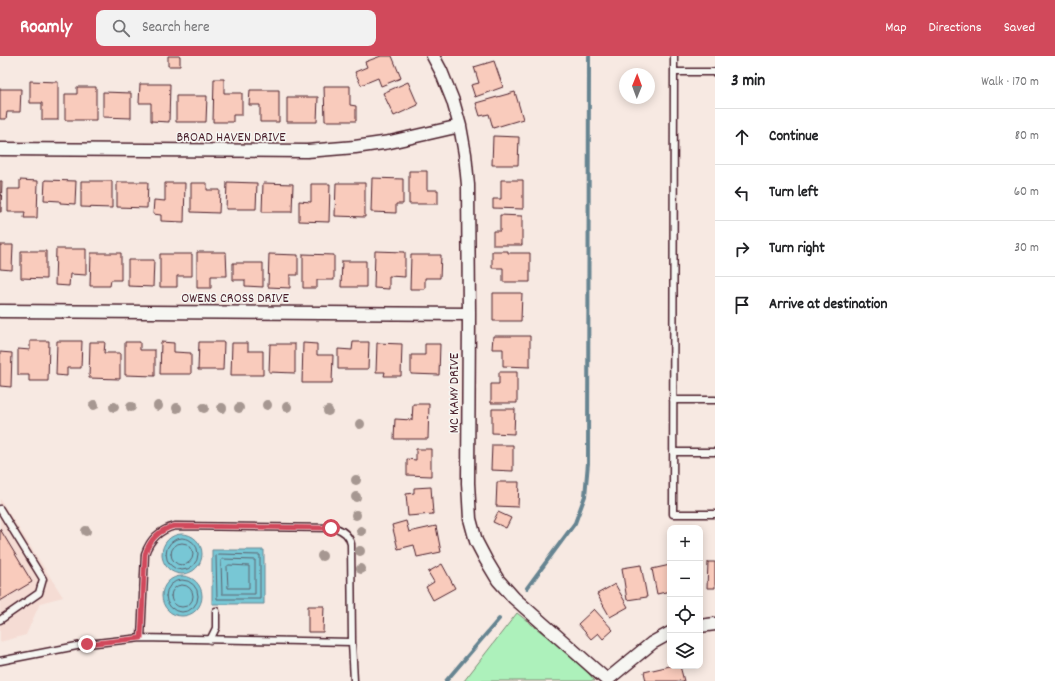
<!DOCTYPE html>
<meta charset="utf-8">
<style>
:root{--surface:#fff;--page:#f2f2f2;--text:#202124;--muted:#757577;--line:#e0e0e0;--accent:#d1495b}
body{margin:0;font-family:Dekko,sans-serif;background:var(--page);color:var(--text)}
.controls{position:absolute;right:12px;bottom:12px;display:grid;overflow:hidden;border-radius:8px;box-shadow:0 2px 10px #0003}
.controls button{width:36px;height:36px;display:grid;place-items:center;padding:0;border:0;border-bottom:1px solid var(--line);background:var(--surface);color:var(--text);font:20px sans-serif}
.compass{position:absolute;left:619px;top:12px;width:36px;height:36px;border-radius:50%;background:var(--surface);box-shadow:0 2px 10px #0003;rotate:1deg}
.stop{position:absolute;width:12px;height:12px;margin:-9px;border:3px solid #d1495b;border-radius:50%;background:#fff}
.stop.end{background:#d1495b;border-color:#fff;box-shadow:0 1px 4px #0008}
.list{margin:0;padding:0;list-style:none}
h2{display:flex;justify-content:space-between;align-items:center;height:52px;margin:0;padding:0 16px;font-size:17px}
h2 small{font-size:13px;font-weight:400;color:var(--muted)}
.list li{display:grid;grid-template-columns:26px 1fr auto;gap:12px;align-items:center;box-sizing:border-box;height:56px;padding:0 16px;border-top:1px solid var(--line)}
.list b{display:block;font-size:15px;white-space:nowrap}
.list em{font-size:13px;font-style:normal;color:var(--muted)}
.icon{flex:none;width:22px;height:22px;fill:none;stroke:currentColor;stroke-width:2;stroke-linecap:round;stroke-linejoin:round}
.map{position:relative;flex:none;width:715px;height:625px;overflow:hidden}
header{display:flex;align-items:center;gap:24px;box-sizing:border-box;height:56px;padding:0 20px;background:var(--accent);color:#fff}
header strong{font-size:19px}
nav{display:flex;gap:22px;margin-inline-start:auto;font-size:14px}
.search{width:280px;height:36px;background:var(--page);display:flex;align-items:center;gap:10px;box-sizing:border-box;padding:0 14px;border-radius:8px;color:var(--muted);font-size:15px}
main{display:flex}
aside{flex:1;background:var(--surface)}
.map>svg:first-child{display:block}
.built{fill:#f5dcd4}
.green{fill:#adf1bb;stroke:#7c8873}
.water{fill:#78c7d5;stroke:#668491}
.lines{fill:none;stroke-linecap:round;stroke-linejoin:round}
.shore{stroke:#5c626f;stroke-width:1}
.stream{stroke:#668491;stroke-width:4}
.building{fill:#f9cbbc;stroke:#4a1f2b}
.service-casing{stroke:#4a1f2b;stroke-width:9}
.minor-casing{stroke:#4a1f2b;stroke-width:15}
.service{stroke:#f6f6f2;stroke-width:6}
.minor{stroke:#f6f6f2;stroke-width:12}
.tree{fill:#a69791}
.route{stroke:#d1495b;stroke-width:5}
.labels{text-anchor:middle;stroke-width:3;stroke-linejoin:round;paint-order:stroke}
.street-label{font-size:14px;fill:#4a1f2b;stroke:#f6f6f2}
</style>
<header>
<strong>Roamly</strong>
<div class="search"><svg class="icon" aria-label="search" viewBox="0 0 24 24"><circle cx="10" cy="10" r="6"/><path d="M15 15l6 6"/></svg>Search here</div>
<nav><a>Map</a><a>Directions</a><a>Saved</a></nav>
</header>
<main>
<div class="map">
<svg width="715" height="625" viewBox="0 0 715 625">
<rect width="100%" height="100%" fill="#f7e9e2"/>
<filter id="ink" filterUnits="userSpaceOnUse"><feTurbulence type="fractalNoise" baseFrequency=".025" numOctaves="2"/><feDisplacementMap in="SourceGraphic" scale="8" xChannelSelector="R" yChannelSelector="G"/><feConvolveMatrix kernelMatrix="1 2 1 2 8 2 1 2 1" color-interpolation-filters="sRGB"/></filter>
<g filter="url(#ink)">
<path class="built" d="M0,443L63,541L40,547L26,579L0,586Z"/>
<path class="green" d="M517,557L578,605L595,625H464Z"/>
<path class="water" d="M162 498a20 20 0 1 1 40 0a20 20 0 1 1-40 0Z
M212,494H264V548H212Z
M162 540a20 20 0 1 1 40 0a20 20 0 1 1-40 0Z"/>
<g class="lines">
<path class="shore" d="M166 498a16 16 0 1 1 32 0a16 16 0 1 1-32 0Z
M171 498a11 11 0 1 1 22 0a11 11 0 1 1-22 0Z
M218,498L260,499V543H217L216,500Z
M223,503L255,504V538H222L221,505Z
M229,509L249,510V532H228L227,511Z
M166 540a16 16 0 1 1 32 0a16 16 0 1 1-32 0Z
M171 540a11 11 0 1 1 22 0a11 11 0 1 1-22 0Z"/>
<path class="stream" d="M527,532L575,467L585,440L588,407L589,0
M446,625L499,563"/>
</g>
<path class="building" d="M168,0H180V10H168Z
M381,0H392L401,22L381,30L378,22L361,29L355,16L367,11L365,6Z
M494,5L503,31L475,41L471,29L479,27L474,11Z
M214,23H224V37H242V59H233V66H213Z
M30,25L58,26V64H42V47H30Z
M408,26L418,49L394,60L383,37Z
M140,28H170L169,66L151,65V47H139Z
M324,30H350V49L356,50V65H325Z
M77,31H96V64H65V38H77Z
M0,33H21L20,56H7L6,63H0Z
M250,34H279V66H260V49H249Z
M103,36L131,37V62L103,61Z
M515,36L523,63L493,72L489,58L480,60L476,47Z
M176,40H207L206,66H176Z
M287,41H318L317,66H287Z
M493,80L519,81L518,109H492Z
M409,115H427V134H438V148H409Z
M372,122L403,123V148H396V157L371,156Z
M20,124L38,125L37,162H24L25,156H8V133H20Z
M45,124L76,125L75,148L60,147V145L44,144Z
M501,124H523V153L493,152V143H501Z
M0,125H2L1,156H0Z
M81,125H112V152L81,151Z
M117,126H148L147,152L117,151Z
M227,126L257,127L256,153H226Z
M165,127H185L184,166L161,165V159L153,158L154,144L165,145Z
M191,127H207V134H220L219,157L191,156Z
M263,127L293,128L292,156H262Z
M336,127H365V161L335,160Z
M311,128H330L329,166L299,165V145L311,146Z
M500,159L522,160V189H493V175H500Z
M0,189H13L12,214L0,213Z
M56,193H86V219L70,218L69,230L55,229Z
M21,195H46V223L21,222Z
M375,195L405,196V221L389,220V233L374,232Z
M492,195H508V197H530V226H503V212H492Z
M197,196H226L227,220H211V232H197Z
M91,197H121V224H111L110,230H90Z
M160,198H192V220H177V231H160Z
M269,198L298,199V219H290V232L268,231Z
M303,198L334,199V224H317V232H303Z
M411,199H441L440,222H425V233H410Z
M128,204H154L153,231L128,230Z
M342,205H366V231H341Z
M233,207H263V231L245,230V224H233Z
M493,237H522L521,265H493Z
M493,280H530V311L503,310V293H492Z
M30,285H49L48,325H29V319H18V293L30,294Z
M57,285H82L81,312H67V320L56,319Z
M90,286H105L104,297H120V323L89,322Z
M125,286H140V294H155V320L125,319Z
M161,286L174,287V296L191,297V318H160Z
M199,286H224L223,314H198Z
M353,286H369L368,313H338V293L352,294Z
M232,287H248V295H263V319H231Z
M303,287L317,288V299H333L332,327H302Z
M377,287L402,288L401,320H384L385,316H376Z
M270,288H295V317L269,316Z
M425,288H440L439,319L411,318V299H425Z
M0,296L12,297L11,331L0,330Z
M499,316H517V347H491V328H499Z
M413,348H429L428,383H394L395,363L412,364Z
M492,353H515L514,378L492,377Z
M492,389H513V415L491,414Z
M416,393H431V420L407,419V403L416,404Z
M497,426H519L518,451L496,450Z
M431,431L433,458L408,460L406,438L414,437V432Z
M498,456L511,462L506,472L493,466Z
M406,465L409,476L436,470L441,496L417,501L414,489L398,493L392,469Z
M0,473L32,526L0,545Z
M708,506H715V532H707Z
M442,508L455,532L433,544L426,531L434,526L428,516Z
M641,509L647,541L627,544L622,512Z
M670,509V535L657,538L652,513Z
M615,528L628,551L610,561L597,538Z
M308,550H324L323,576H308Z
M594,553L613,574L603,583L598,577L591,583L578,568Z
M670,610H680L684,625H646L644,616Z"/>
<g class="lines">
<g class="service-casing">
<path id="service" d="M674,0L673,458H715
M674,16H715
M673,344H715
M673,396H715
M0,453L43,523L39,537L0,564
M141,582L145,498C150,483 159,474 175,470L336,472C344,475 349,479 351,488L352,586L354,625
M210,584L216,572V555
M0,605L87,588L141,582L352,586"/>
</g>
<g class="minor-casing">
<path id="minor" d="M433,0L441,15L453,45L460,70L465,98L468,129L469,258L468,427L470,463L476,485L486,504L498,524L514,542L608,625
M0,93L307,95L355,91L390,86L460,70
M0,255L469,258
M700,570L715,568
M607,624L652,587L670,577"/>
</g>
<use href="#service" class="service"/>
<use href="#minor" class="minor"/>
</g>
<g class="tree">
<circle cx="94" cy="349" r="5"/>
<circle cx="267" cy="349" r="5"/>
<circle cx="158" cy="350" r="5"/>
<circle cx="114" cy="351" r="5"/>
<circle cx="131" cy="351" r="5"/>
<circle cx="287" cy="351" r="5"/>
<circle cx="177" cy="352" r="5"/>
<circle cx="204" cy="352" r="5"/>
<circle cx="222" cy="352" r="5"/>
<circle cx="239" cy="352" r="5"/>
<circle cx="328" cy="355" r="5"/>
<circle cx="360" cy="368" r="5"/>
<circle cx="356" cy="424" r="5"/>
<circle cx="356" cy="441" r="5"/>
<circle cx="356" cy="459" r="5"/>
<circle cx="86" cy="475" r="5"/>
<circle cx="361" cy="475" r="5"/>
<circle cx="360" cy="495" r="5"/>
<circle cx="322" cy="500" r="5"/>
<circle cx="361" cy="513" r="5"/>
</g>
</g>
<g class="lines" filter="url(#ink)">
<path class="route" d="M87,588L141,582L145,498C150,483 159,474 174,470L331,472"/>
</g>
<g class="labels">
<g class="street-label">
<text x="231" y="85">BROAD HAVEN DRIVE</text>
<text x="235" y="246">OWENS CROSS DRIVE</text>
<text transform="translate(453 337) rotate(-90)" y="5">MC KAMY DRIVE</text>
</g>
</g>
</svg>
<div class="controls">
<button>+</button>
<button>−</button>
<button><svg class="icon" aria-label="locate" viewBox="0 0 24 24"><circle cx="12" cy="12" r="6"/><path d="M12 2v4M12 18v4M2 12h4M18 12h4"/></svg></button>
<button><svg class="icon" aria-label="layers" viewBox="0 0 24 24"><path d="M12 4l9 5-9 5-9-5zM3 14l9 5 9-5"/></svg></button>
</div>
<svg class="compass" viewBox="-18 -18 36 36"><path d="M0-13l5 13h-10z" fill="#e53935"/><path d="M0 13l5-13h-10z" fill="#757577"/></svg>
<div class="stop" style="left:331px;top:472px"></div>
<div class="stop end" style="left:87px;top:588px"></div>
</div>
<aside>
<h2>3 min<small>Walk · 170 m</small></h2>
<ul class="list">
<li><svg class="icon" aria-label="ahead" viewBox="0 0 24 24"><path d="M12 20V5M6 11l6-6 6 6"/></svg><div><b>Continue</b></div><em>80 m</em></li>
<li><svg class="icon" aria-label="left" viewBox="0 0 24 24"><path d="M17 20v-9H6M10 6l-5 5 5 5"/></svg><div><b>Turn left</b></div><em>60 m</em></li>
<li><svg class="icon" aria-label="right" viewBox="0 0 24 24"><path d="M7 20v-9h11M14 6l5 5-5 5"/></svg><div><b>Turn right</b></div><em>30 m</em></li>
<li><svg class="icon" aria-label="arrive" viewBox="0 0 24 24"><path d="M6 21V4h12l-3 4 3 4H6"/></svg><div><b>Arrive at destination</b></div></li>
</ul>
</aside>
</main>
